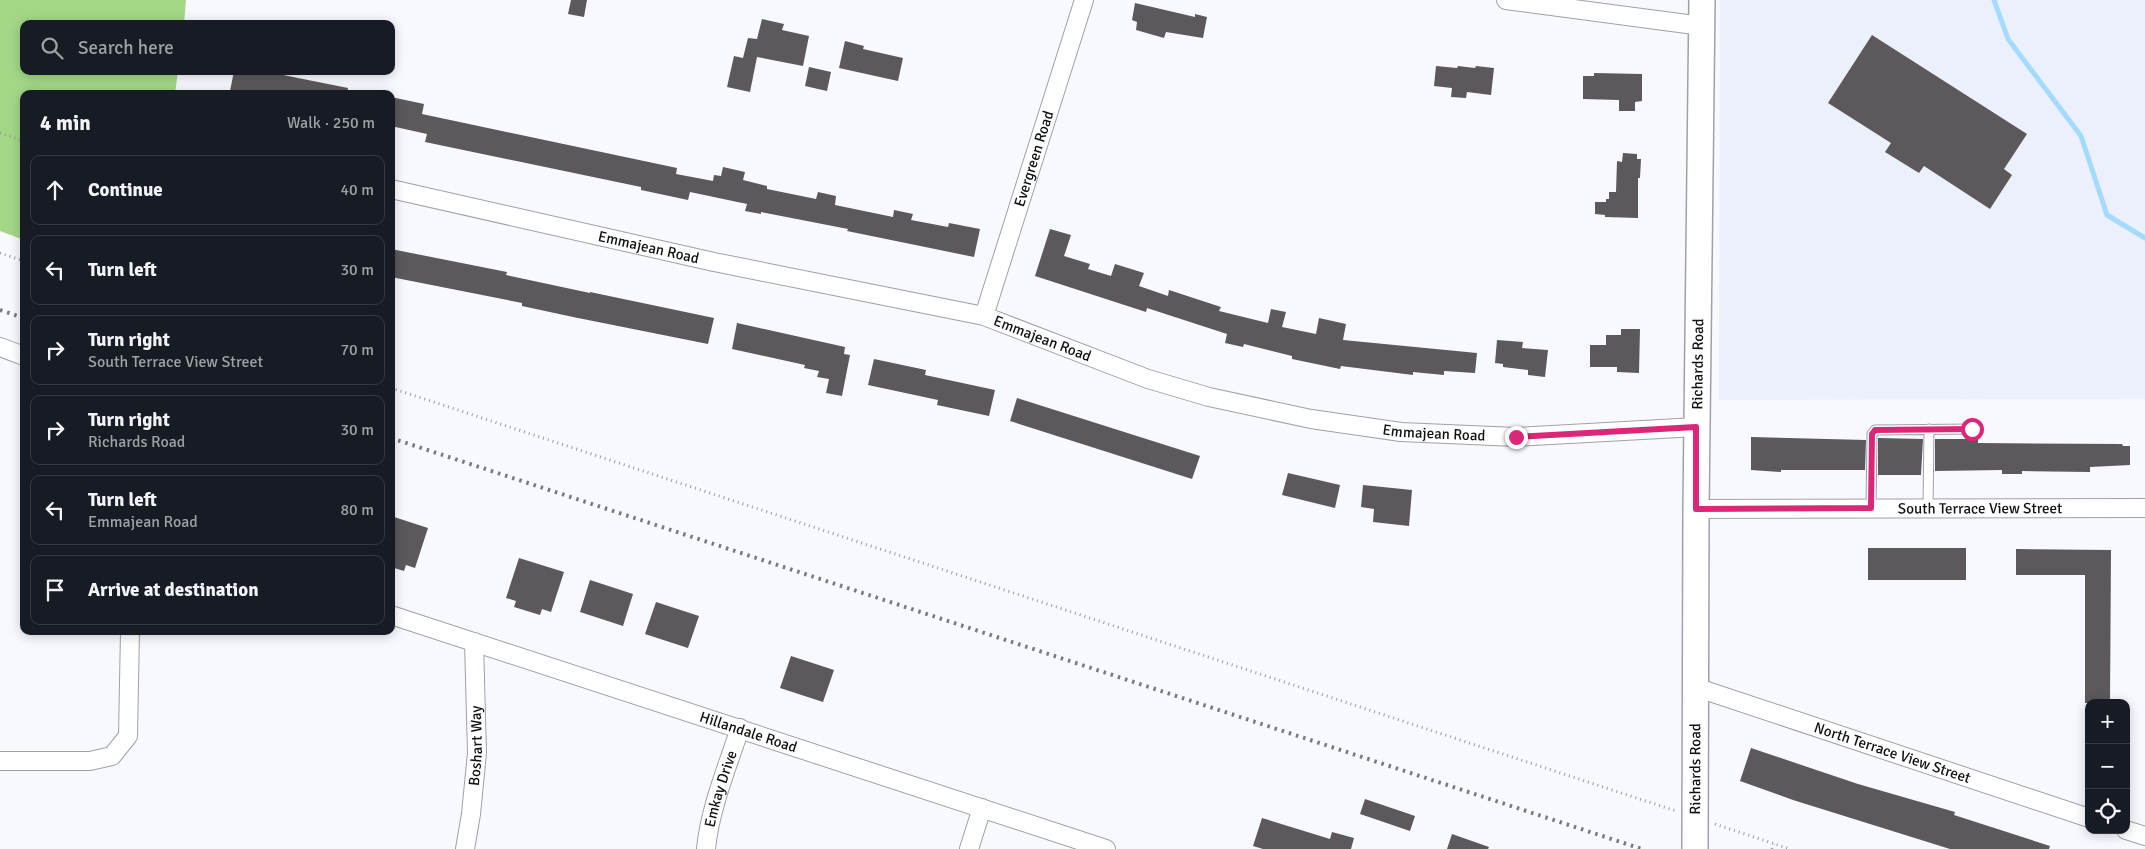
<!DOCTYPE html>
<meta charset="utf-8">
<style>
:root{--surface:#171b24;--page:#20242c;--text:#f1f3f6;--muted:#9ea1a6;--line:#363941}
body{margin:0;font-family:Signika,sans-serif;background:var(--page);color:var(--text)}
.controls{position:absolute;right:15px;bottom:15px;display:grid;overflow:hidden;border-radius:10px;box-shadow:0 2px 12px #0003}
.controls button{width:45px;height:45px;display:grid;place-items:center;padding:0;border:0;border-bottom:1px solid var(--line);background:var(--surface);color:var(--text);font:25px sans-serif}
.stop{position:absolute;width:15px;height:15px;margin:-11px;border:4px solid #db2777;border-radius:50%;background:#fff}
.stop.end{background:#db2777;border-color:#fff;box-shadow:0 1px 5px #0008}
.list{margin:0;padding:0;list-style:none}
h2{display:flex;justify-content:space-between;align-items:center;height:65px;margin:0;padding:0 20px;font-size:21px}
h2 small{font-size:16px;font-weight:400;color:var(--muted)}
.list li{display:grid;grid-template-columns:32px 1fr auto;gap:15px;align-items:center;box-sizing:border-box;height:70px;margin:0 10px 10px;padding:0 10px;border:1px solid var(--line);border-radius:10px}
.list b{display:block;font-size:19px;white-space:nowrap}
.list p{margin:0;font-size:16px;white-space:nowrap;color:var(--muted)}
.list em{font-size:16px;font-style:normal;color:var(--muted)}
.icon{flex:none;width:28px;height:28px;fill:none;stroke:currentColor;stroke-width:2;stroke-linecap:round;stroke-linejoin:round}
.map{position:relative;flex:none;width:2145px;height:849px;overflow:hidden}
.search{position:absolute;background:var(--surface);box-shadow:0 2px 12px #0003;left:20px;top:20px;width:375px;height:55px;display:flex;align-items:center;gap:12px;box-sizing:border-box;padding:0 18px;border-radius:10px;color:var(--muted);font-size:19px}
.panel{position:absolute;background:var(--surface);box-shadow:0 2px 12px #0003;left:20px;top:90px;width:375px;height:545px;border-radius:10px}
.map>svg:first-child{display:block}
.built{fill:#eceffc}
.forest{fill:#a3d787}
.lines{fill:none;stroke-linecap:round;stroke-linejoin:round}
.stream{stroke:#a4dafb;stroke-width:5}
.building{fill:#5d585b}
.lane-casing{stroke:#a0a1a7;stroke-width:11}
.street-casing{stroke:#a0a1a7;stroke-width:20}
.secondary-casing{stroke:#a0a1a7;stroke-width:28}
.path{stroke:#9a9b9f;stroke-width:3;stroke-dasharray:1 4;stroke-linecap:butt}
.lane{stroke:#fff;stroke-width:9}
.street{stroke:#fff;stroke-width:18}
.secondary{stroke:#fff;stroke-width:25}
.rail{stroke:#797a7e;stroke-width:4;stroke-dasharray:2.5 5;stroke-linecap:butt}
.route{stroke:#db2777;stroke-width:6}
.labels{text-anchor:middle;stroke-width:5;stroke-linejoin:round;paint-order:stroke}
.street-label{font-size:15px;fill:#111113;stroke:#fff}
</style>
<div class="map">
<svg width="2145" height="849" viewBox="0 0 2145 849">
<rect width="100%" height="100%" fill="#f8f9ff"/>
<path class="built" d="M1720,0H2145V399L1719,400Z"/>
<path class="forest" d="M0,0H186L184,24H24V71H178L175,94H24V240L0,231Z"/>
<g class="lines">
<path class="stream" d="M1994,0L2008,39L2081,136L2107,215L2145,238"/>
</g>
<path class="building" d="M571,0H587L584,17L568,14Z
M1135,3L1195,17V14L1207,17L1203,38L1166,32L1164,38L1136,30L1137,22L1132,20Z
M762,19L784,24L782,30L809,36L803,66L757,57L750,92L727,87L734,56L743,58L748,38L757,39Z
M1872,35L2027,134L2004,169L2012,175L1990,209L1924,166L1919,173L1885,152L1891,143L1828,103Z
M845,41L864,46L863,49L903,58L898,81L839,68Z
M1436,66L1457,68L1458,66L1475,68L1476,66L1494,68L1491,95L1467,92L1466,98L1451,97L1452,88L1434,86Z
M809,67L831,72L827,91L805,86Z
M234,71H264L298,78L348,88L347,94H241L230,91Z
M1594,73L1642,74V101L1635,102V111H1619V100L1583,99V76H1594Z
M391,97L424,104L422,114L677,168L676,174L713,181L714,175L721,176L723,167L745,172L743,180L767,186V189L816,199L818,192L836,196L835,205L893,217L894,210L913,214L911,220L948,227L949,223L980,229L974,257L847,231L848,229L761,212V214L745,211L747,204L690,192L688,200L641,190V187L425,142L427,134L391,126Z
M1623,153L1637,154V159H1641L1640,178H1638V218L1605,217V215L1595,214V202H1606V199H1609V192H1616L1617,161L1622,162Z
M1050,229L1071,235L1064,256L1090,264L1088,269L1111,276L1115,264L1144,273L1139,286L1168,296L1169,290L1221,307L1219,311L1268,323L1271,309L1286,312L1282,327L1316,334L1319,318L1346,324L1343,340L1477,353L1475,373L1444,371V375L1413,372V375L1341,366L1340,369L1292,359V356L1244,344L1243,347L1225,343L1227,334L1147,308L1146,312L1035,276Z
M391,249L507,272L506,275L590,293V292L714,318L708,344L573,317L522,306V303L391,277Z
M737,323L845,347L844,354L850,355L842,396L826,393L829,379L817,377L819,371L804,368L805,365L732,349Z
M1621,329H1640L1639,373L1617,372V367H1590V345H1606V335H1621Z
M1497,340L1523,342L1522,348L1548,350L1545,377L1528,375V370L1503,367V364L1495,363Z
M874,359L926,370L925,375L995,390L989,416L937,405L938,400L868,385Z
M1017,398L1200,456L1192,479L1010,421Z
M1751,437L1866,440L1865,470H1781V472L1751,470Z
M1878,438L1923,439L1921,475H1878Z
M1935,439H1978V443L2122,444L2123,446H2130V465L2090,467V472L2022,471V474H2002V470L1935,471Z
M1288,473L1340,485L1335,508L1282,495Z
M1363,485L1412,490L1409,526L1373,522L1374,509L1361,507Z
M391,516L428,528L415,568L406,565L404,571L391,567Z
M1868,548H1966V580H1868Z
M2016,549L2111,550L2110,703H2085V575H2016Z
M519,558L564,572L551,612L542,609L540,615L514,607L516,601L506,598Z
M590,580L633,594L623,626L580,612Z
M656,602L699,616L688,648L645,634Z
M791,656L834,670L823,702L780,688Z
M1751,748L1858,784L1955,812L1954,815L2050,846L2049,849H1950L1793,800L1740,781Z
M1365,799L1415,816L1410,831L1360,814Z
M1262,818L1330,839L1332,832L1354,838L1351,849H1263L1253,846Z
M1452,834L1489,847L1488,849H1447Z"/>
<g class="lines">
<g class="lane-casing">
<path id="lane" d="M1871,508L1872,434L1875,430L1972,429
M1928,508L1929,429"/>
</g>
<g class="street-casing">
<g id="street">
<path d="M1506,0L1702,26"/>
<path id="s1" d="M391,189L714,262L984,316L1148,379L1209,397L1311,419L1401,432L1516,437L1697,427"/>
<path id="s2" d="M984,316L1084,0"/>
<path d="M0,347L24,356"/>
<path id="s3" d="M1696,509L2145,508"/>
<path id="s4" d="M391,615L1106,849"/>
<path id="s5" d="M1695,687L2089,818"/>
<path d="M0,761H90L112,756L128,736L130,631"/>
<path d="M2126,830L2145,836"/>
<path id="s6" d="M465,849L471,814L477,753L474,642"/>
<path id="s7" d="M706,849C710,808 727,768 740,728"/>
<path d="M969,849L982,808"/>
</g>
</g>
<g class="secondary-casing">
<g id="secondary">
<path id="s8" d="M1695,849L1696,509L1702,0"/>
</g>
</g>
<path class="path" d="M0,133L24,141
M0,253L24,261
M391,388L1676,811
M1715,824L1790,849
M1772,849L1774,844"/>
<use href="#lane" class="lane"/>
<use href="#street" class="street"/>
<use href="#secondary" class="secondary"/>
<path class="rail" d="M0,310L24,318
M391,438L1642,849"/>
</g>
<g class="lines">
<path class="route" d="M1516,437L1696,427V509L1871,508L1872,434L1875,430L1972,429"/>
</g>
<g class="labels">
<g class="street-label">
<text dy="5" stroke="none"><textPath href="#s2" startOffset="165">Evergreen Road</textPath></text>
<text dy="5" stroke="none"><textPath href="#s1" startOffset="264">Emmajean Road</textPath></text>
<text dy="5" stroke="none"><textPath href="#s1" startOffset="669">Emmajean Road</textPath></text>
<text dy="5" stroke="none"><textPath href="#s8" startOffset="485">Richards Road</textPath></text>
<text dy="5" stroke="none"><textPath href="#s1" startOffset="1074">Emmajean Road</textPath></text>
<text dy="5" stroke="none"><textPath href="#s3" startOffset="284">South Terrace View Street</textPath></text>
<text dy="5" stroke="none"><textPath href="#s4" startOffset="376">Hillandale Road</textPath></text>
<text dy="5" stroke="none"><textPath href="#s6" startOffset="104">Boshart Way</textPath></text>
<text dy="5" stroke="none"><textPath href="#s5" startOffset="208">North Terrace View Street</textPath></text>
<text dy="5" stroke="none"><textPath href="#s8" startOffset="80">Richards Road</textPath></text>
<text dy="5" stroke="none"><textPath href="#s7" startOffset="62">Emkay Drive</textPath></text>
</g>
</g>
</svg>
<div class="controls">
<button>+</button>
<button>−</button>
<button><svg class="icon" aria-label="locate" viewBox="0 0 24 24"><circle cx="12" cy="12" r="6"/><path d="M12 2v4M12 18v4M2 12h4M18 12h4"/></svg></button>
</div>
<div class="stop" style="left:1972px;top:429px"></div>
<div class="stop end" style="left:1516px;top:437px"></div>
<div class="search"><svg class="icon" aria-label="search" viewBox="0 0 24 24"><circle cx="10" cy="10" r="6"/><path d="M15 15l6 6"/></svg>Search here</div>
<section class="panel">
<h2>4 min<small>Walk · 250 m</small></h2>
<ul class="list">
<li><svg class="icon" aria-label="ahead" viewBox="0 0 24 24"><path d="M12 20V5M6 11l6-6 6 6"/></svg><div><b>Continue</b></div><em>40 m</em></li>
<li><svg class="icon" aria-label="left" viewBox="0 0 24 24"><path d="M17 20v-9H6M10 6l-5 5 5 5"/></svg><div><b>Turn left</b></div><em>30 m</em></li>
<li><svg class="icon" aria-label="right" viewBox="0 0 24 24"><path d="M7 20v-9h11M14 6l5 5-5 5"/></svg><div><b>Turn right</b><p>South Terrace View Street</p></div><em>70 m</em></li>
<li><svg class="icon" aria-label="right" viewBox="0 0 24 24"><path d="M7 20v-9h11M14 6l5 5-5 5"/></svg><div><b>Turn right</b><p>Richards Road</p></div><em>30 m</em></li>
<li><svg class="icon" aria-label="left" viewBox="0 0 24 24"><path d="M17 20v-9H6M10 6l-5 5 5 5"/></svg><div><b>Turn left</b><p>Emmajean Road</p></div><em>80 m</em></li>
<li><svg class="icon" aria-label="arrive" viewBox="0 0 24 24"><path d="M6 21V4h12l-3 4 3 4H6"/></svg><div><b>Arrive at destination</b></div></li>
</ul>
</section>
</div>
